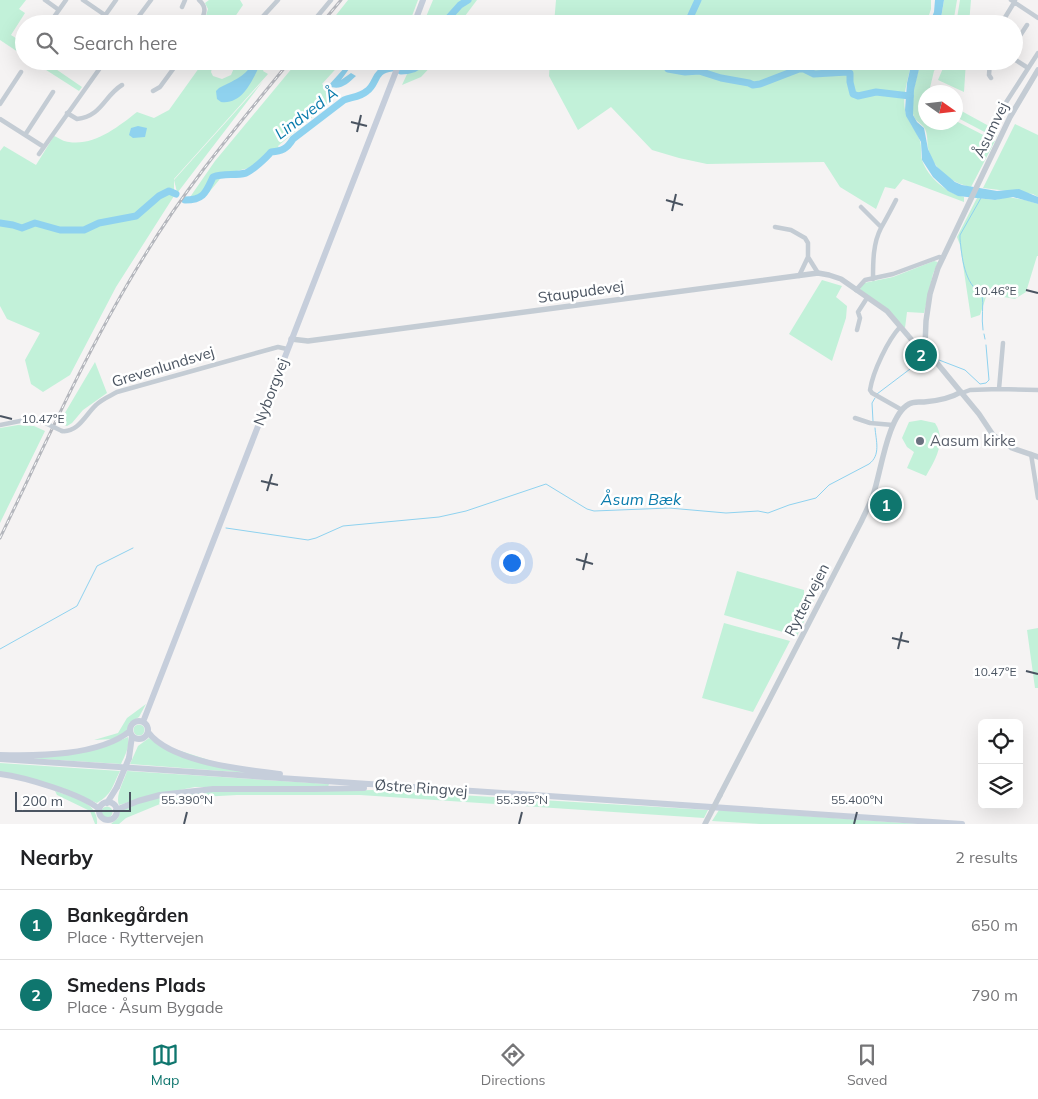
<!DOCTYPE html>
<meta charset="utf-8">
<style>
:root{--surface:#fff;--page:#f2f2f2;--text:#202124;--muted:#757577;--line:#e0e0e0;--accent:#0f766e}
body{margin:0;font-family:Mulish,sans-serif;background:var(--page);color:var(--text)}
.controls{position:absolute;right:15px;bottom:15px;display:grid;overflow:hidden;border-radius:8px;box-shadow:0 5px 20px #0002}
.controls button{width:45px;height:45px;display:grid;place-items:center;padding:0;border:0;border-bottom:1px solid var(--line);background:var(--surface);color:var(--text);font:25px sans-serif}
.compass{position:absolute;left:918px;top:85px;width:45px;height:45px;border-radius:50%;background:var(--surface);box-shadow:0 5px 20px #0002;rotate:104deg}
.scale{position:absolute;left:15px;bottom:12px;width:116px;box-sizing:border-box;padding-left:5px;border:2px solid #4a5461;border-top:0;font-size:14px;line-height:18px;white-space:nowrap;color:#4a5461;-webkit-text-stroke:4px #fff;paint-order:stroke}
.you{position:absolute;left:511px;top:562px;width:18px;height:18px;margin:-12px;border:4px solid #fff;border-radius:50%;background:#1a73e8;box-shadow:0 0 0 8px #1a73e833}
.badge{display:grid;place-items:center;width:32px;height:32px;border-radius:50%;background:var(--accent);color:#fff;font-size:16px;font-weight:700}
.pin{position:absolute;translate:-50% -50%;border:2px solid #fff;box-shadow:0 1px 5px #0006}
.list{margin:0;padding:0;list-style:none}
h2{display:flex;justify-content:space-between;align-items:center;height:65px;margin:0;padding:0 20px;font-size:21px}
h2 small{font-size:16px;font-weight:400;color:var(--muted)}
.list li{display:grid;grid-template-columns:32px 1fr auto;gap:15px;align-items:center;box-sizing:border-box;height:70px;padding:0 20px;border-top:1px solid var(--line)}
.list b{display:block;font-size:19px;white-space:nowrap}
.list p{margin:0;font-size:16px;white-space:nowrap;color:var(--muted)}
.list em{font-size:16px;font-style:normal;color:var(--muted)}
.icon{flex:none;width:28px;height:28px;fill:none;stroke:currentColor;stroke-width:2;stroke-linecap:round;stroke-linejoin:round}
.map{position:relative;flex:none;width:1038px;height:824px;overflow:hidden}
.search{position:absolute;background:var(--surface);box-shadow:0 5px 20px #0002;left:15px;right:15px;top:15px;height:55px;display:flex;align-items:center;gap:12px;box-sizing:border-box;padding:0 18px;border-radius:28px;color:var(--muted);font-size:19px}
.sheet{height:205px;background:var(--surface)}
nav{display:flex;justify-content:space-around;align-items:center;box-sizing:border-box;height:70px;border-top:1px solid var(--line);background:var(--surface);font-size:14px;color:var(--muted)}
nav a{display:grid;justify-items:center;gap:2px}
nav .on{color:var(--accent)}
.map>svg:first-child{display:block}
.green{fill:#c2f1d9}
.water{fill:#8fd2ef}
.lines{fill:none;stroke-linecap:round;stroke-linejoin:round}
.stream{stroke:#8fd2ef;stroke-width:1}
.river{stroke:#8fd2ef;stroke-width:7}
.minor{stroke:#c4ccd4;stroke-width:4.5}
.tertiary{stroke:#c4ccd4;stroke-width:5.5}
.secondary{stroke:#c6cedb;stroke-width:6}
.rail-casing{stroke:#b5b7bd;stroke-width:3}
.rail{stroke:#fff;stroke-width:1;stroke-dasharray:4;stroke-linecap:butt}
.minor-bridge{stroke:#c4ccd4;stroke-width:4.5}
.tertiary-bridge{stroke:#c4ccd4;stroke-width:5.5}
.secondary-bridge{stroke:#c6cedb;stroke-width:6}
.ticks{fill:none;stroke:#4a5461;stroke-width:2}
.worship-dot{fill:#6b7280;stroke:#fff;stroke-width:2}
.labels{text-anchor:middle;stroke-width:5;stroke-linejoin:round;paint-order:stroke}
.street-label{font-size:15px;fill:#4a5461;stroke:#fff}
.worship-label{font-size:15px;fill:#5b616d;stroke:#fff;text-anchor:start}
.water-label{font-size:16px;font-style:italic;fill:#097bac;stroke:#fff}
.ticks-label{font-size:12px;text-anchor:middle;fill:#4a5461;stroke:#fff;stroke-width:5;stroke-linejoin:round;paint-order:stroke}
</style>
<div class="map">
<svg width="1038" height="824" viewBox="0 0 1038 824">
<rect width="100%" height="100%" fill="#f5f3f3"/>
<path class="green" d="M0,0H26L19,9L25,13L11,35L24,43V56L0,40Z
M209,0H240L243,5L230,24H216L205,19L208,9L205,3Z
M348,0H418L409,24H329Z
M433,0H477L459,24H423Z
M556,0H931V9L926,24H554Z
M944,0H957L953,24H940Z
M960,0H971L969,24H956Z
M32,61H47V63L82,87L79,91Z
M204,61H214L211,72L213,76L222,79L231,75L237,61H268L263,71L268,74L174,179V196L116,287L70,375L43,392L31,384L25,360L40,333L7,319L0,306V151L4,146L36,165L54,136C59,138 64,142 69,142C94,146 118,127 137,112L154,118L169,110Z
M298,61H343L322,84L336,97L278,146L279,148L249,168L224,174L206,196L188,200L215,161Z
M413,61H436L421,77L402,85Z
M550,61H912C909,76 902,95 905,110C907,122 917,130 920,141C922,147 920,154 922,160C928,178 947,193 964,197V202L903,179L895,189L885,187L876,209L840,187L824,162L707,164L679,158L652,150L611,107L578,130L549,76Z
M921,61H941L934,71L929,92H926V122H956V121L995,141L971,187C951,183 933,169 928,148C927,142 928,135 925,129C922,123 915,122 913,114C910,99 917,76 921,61Z
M946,61H966L964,92L938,80Z
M263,81L178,192H177L174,180Z
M956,108L998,131L996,138L956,117Z
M1015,124L1038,135V197L1033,194L983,188Z
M1008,197L1025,200L1038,204V256H1037L1026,292L1015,299L987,294L980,315L971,318L960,245L957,237L977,198L995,200Z
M934,261L938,262L933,274L924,313L907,312L905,328L861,291L860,288L864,283L893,277Z
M822,280L842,286L836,297L847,306L846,318L832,361L789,334Z
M95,362L107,393L83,410L72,423L67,426L59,423Z
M921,420L935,423C947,441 935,460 926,476L907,468L914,452L907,447L902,438L909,422Z
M18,425L34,426L45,431L0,523V428Z
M737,571L804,590V598L814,601L797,636L724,615Z
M724,623L790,641L753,712L702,698Z
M1038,628V688H1035L1027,630Z
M146,704L139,717L129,723L127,731L113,739L94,740L118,733L127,718Z
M133.5 730a5.5 5.5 0 1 1 11 0a5.5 5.5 0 1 1-11 0Z
M128,737C130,746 125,756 121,764L26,758L114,743Z
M149,738L156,743L249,773L130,764L138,746Z
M0,763L120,771C112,787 112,794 97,803L53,785L0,772Z
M127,771L329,784L328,787H195L149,796L119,805C115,796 124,781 127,771Z
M375,790L708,810L704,818L360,795H237L200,797L160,804L126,818L119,824H111L118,818L120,811C165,788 226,791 275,791C308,791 341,791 375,790Z
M55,791C72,797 99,802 97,824H95L90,811L57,795Z
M101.5 812a5.5 5.5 0 1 1 11 0a5.5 5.5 0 1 1-11 0Z
M719,810L919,824H760L712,821Z"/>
<path class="water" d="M935,0H944L940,24H929L934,12Z
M253,61H262C253,78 244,105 221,102L217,99L216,91L219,88C232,81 248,76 253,61Z
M912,61H921L914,90L913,115L917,122L924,128L928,149L936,166L955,182L962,185L997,191L1019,189L1038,197V204L1013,197L995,200L958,196L948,191L933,177L922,160L921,142L906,116L905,110L907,83Z
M346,66L349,69L341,80L351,73L356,76C347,84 341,91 328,86Z
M138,126L147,128L145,137L133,138L129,135L131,128Z"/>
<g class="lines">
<path class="stream" d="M981,198L960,235V239C962,257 964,284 982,294C984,305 981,318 983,330
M984,334L985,339
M939,360L965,370L980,384L986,383L989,380L986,345
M877,394L914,366L931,363
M873,421L872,403L875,398
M226,528L308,540L316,538L343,526L439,517L466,511L546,484L587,509L594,511L669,508L726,513L758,511L768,513L789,505L816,498L829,485L869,464C881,455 876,441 875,428
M0,649L77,606L97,566L133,548"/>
<path class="river" d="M443,24L460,5L468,0
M687,24L698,0
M669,61L668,69L685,72L699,71L721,78L749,83L753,85L760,84L799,69H804L814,74L847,72L850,73V82L853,94L858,96L876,92L910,96
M401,71C410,71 418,69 424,61
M185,200C204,200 206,192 213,177C224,173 235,176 246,173C253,170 266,158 271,152C282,151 287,149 293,139L344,100C352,97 360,97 367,91C378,83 373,70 392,68
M0,223L13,225L22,228L35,223L60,230H84L99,223L136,216L159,196L169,191L176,194"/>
<path class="minor" d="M45,0L59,10
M83,0L118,24
M199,0C208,8 204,14 200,24
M1011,0L1038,18
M182,7L185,0
M49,24L66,0
M99,24L116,0
M133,24L151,0
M256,24L278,0
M311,24L331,0
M1001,24L1015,1
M1014,45L1027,25
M1014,59L1028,68
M168,61L176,67
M990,61L989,75L991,78
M73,62V61
M153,91L160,87L179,61
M0,104L21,72
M1005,104L1038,53
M67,113L77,119C102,116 104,96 122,85
M0,119L44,147
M25,135L53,92
M39,154L105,61
M861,207L881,227
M775,227L791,230L805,238L808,243V257L818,273
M799,276L808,257
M873,279C873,262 873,243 881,228C886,219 891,210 896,200
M856,290L865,280L893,274L939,257L943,258
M900,327C888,340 873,371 870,390L872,393L902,410
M857,330L860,318L858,312L867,298
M999,389L1038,390
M962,393L970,390L999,389L1003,343
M855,418L870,423L893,425
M0,425L25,420L43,422
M62,431C78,433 86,414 96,405C102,399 110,396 117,392L278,347L287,349
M1031,454L1038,498"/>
<path class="tertiary" d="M1038,70L1010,117L938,268L930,294L926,321L925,346L932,357L979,414L993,435L1012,448L1038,457
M291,339L308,341L818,273L829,275L841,279L887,311L916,345L921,347L925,346
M720,795L862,520C866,511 871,502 874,492C881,471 888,415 909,404C913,401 919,402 924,402C936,401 951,398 961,392"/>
<path class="secondary" d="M414,24L423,0
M130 730a9 9 0 1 1 18 0a9 9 0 1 1-18 0Z
M143,722L400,61
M148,732C170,762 244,770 280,774
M0,755C38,756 99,756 130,731
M129,758L132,736
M0,759L962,824
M0,774C24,777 82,794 99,809
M99 811a9 9 0 1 1 18 0a9 9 0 1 1-18 0Z
M107,803L117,787
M116,810L138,801L160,795L213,789H314L364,788"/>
<g class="rail-casing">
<path id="rail" d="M321,24L341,0
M0,538C46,443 89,345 145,255C187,185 239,124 290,61"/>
</g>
<use href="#rail" class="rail"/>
<path class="minor-bridge" d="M43,422L62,431"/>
<path class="tertiary-bridge" d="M705,824L720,795"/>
<path class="secondary-bridge" d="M117,787L129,758"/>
</g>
<path class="ticks" d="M351,122L367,126M357,132L361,115M666,200L683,205M672,211L676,194M1026,290L1038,293M0,416L12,419M261,481L278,485M267,491L272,474M576,559L593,564M583,570L587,553M892,638L909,642M898,649L902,632M1026,671L1038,674M184,824L187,812M519,824L522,812M854,824L857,812"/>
<circle class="worship-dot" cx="920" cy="441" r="5"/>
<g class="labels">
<g class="street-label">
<text transform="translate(991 130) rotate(-64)" y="5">Åsumvej</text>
<text transform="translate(581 292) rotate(-8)" y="5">Staupudevej</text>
<text transform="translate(163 367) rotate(-17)" y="5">Grevenlundsvej</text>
<text transform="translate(271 392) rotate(-69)" y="5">Nyborgvej</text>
<text transform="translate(807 600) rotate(-63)" y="5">Ryttervejen</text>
<text transform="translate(421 788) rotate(4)" y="5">Østre Ringvej</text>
</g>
<g class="worship-label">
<text x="930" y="446">Aasum kirke</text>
</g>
<g class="water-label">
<text transform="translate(306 113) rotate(-37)" y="6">Lindved Å</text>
<text x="641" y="505">Åsum Bæk</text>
</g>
</g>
<g class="ticks-label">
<text x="995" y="295">10.46°E</text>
<text x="43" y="423">10.47°E</text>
<text x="995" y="676">10.47°E</text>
<text x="187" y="804">55.390°N</text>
<text x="522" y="804">55.395°N</text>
<text x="857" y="804">55.400°N</text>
</g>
</svg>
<div class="controls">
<button><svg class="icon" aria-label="locate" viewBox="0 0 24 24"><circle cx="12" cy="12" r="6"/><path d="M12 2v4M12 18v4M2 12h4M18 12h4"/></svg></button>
<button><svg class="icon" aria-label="layers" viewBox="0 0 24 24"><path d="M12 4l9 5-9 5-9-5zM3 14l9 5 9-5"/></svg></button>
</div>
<svg class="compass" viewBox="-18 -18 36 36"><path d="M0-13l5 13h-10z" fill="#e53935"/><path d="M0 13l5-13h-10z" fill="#757577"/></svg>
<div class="scale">200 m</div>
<div class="you"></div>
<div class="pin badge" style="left:886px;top:505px">1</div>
<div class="pin badge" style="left:921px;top:355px">2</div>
<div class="search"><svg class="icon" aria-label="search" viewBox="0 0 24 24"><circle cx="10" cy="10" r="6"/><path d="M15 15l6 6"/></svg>Search here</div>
</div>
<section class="sheet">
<h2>Nearby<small>2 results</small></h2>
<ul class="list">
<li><span class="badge">1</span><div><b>Bankegården</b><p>Place · Ryttervejen</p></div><em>650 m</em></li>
<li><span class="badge">2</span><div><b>Smedens Plads</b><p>Place · Åsum Bygade</p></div><em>790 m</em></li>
</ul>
</section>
<nav>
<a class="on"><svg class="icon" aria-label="map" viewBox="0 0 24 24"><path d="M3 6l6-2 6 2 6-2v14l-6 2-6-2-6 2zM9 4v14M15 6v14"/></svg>Map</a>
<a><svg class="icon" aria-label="directions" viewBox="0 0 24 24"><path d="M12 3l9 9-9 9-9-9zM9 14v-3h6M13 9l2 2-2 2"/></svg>Directions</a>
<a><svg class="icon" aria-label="saved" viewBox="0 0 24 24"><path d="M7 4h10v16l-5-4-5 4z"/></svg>Saved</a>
</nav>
